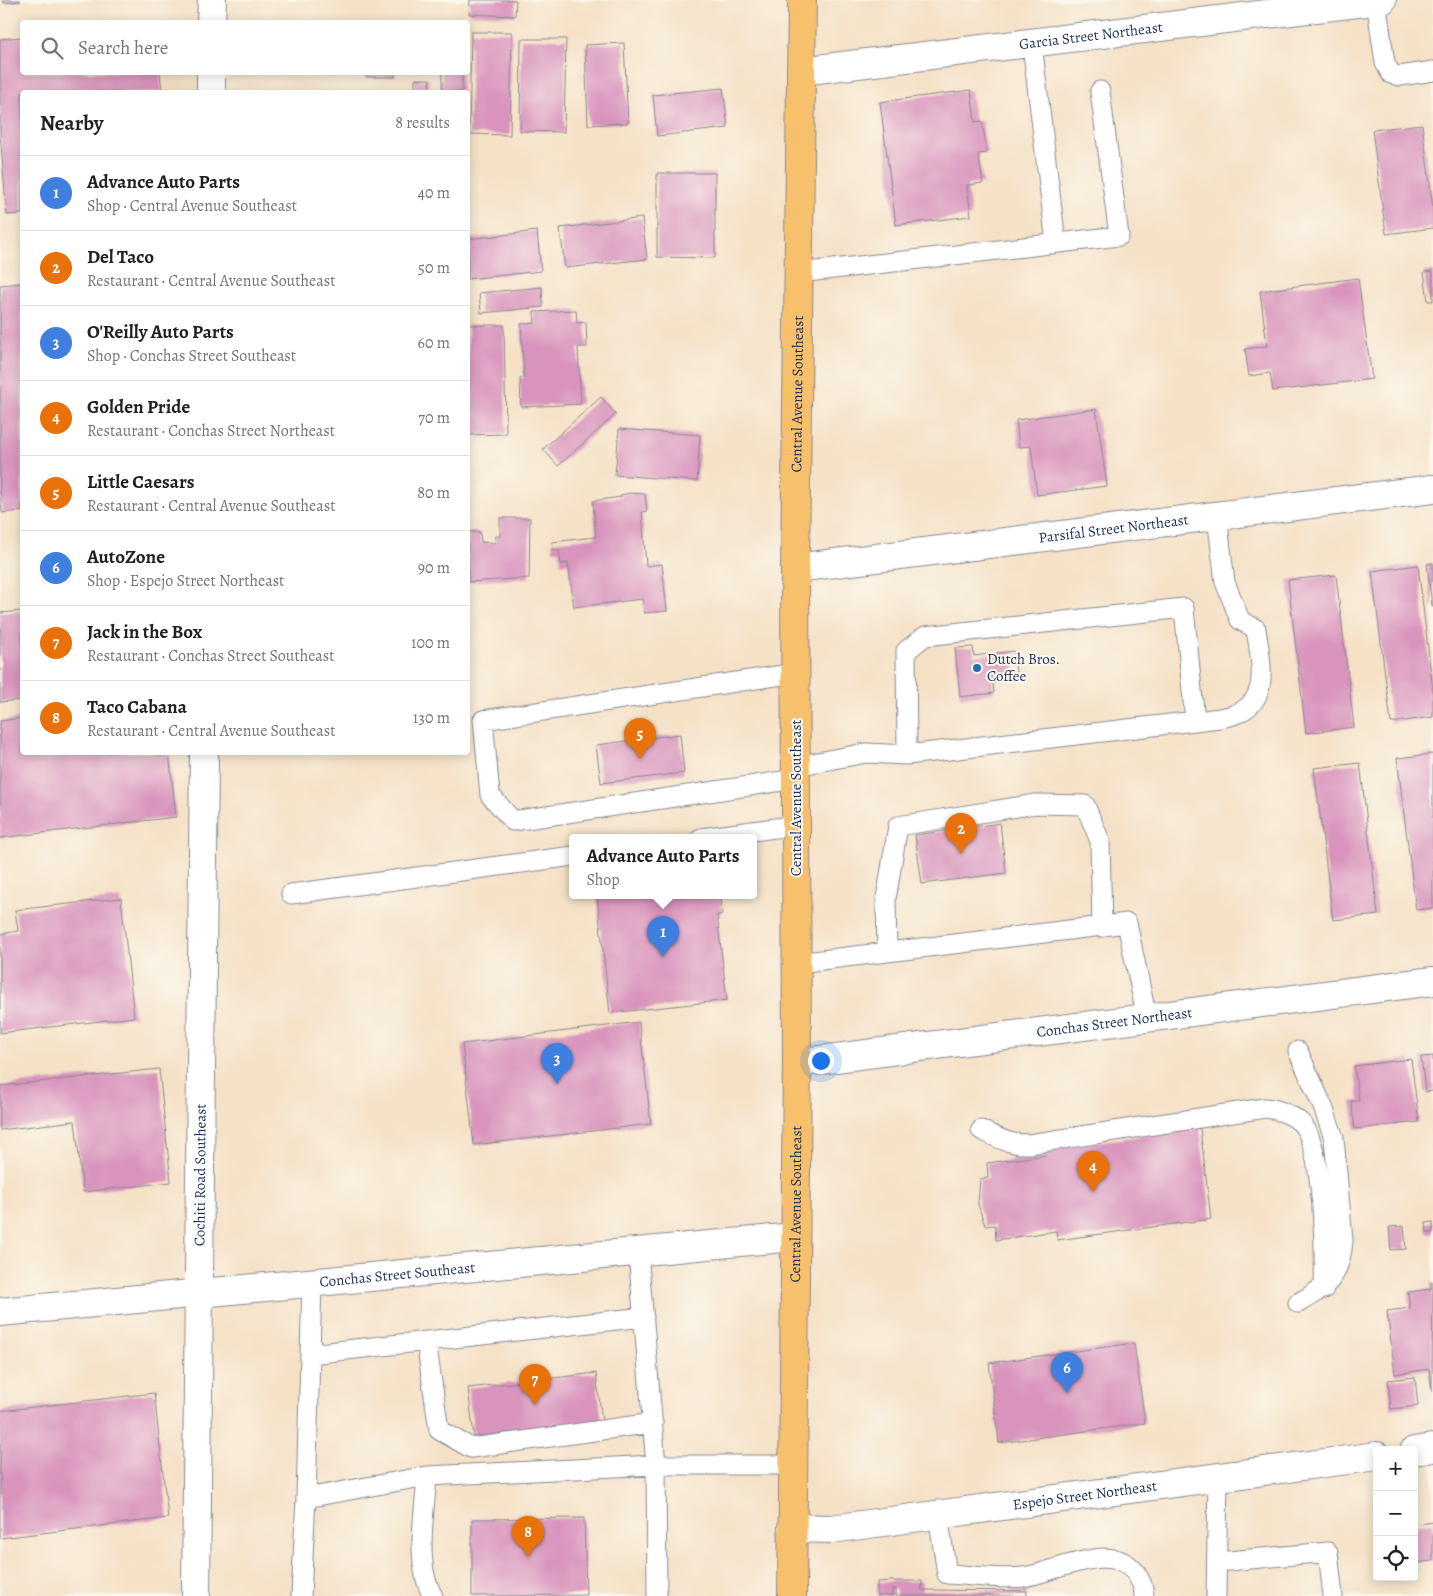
<!DOCTYPE html>
<meta charset="utf-8">
<style>
:root{--surface:#fff;--page:#f6f6f6;--text:#202124;--muted:#757577;--line:#e0e0e0;--accent:#1f6fb2}
body{margin:0;font-family:Alegreya,serif;background:var(--page);color:var(--text)}
.controls{position:absolute;right:15px;bottom:15px;display:grid;overflow:hidden;border-radius:5px;box-shadow:0 2px 12px #0003}
.controls button{width:45px;height:45px;display:grid;place-items:center;padding:0;border:0;border-bottom:1px solid var(--line);background:var(--surface);color:var(--text);font:25px sans-serif}
.you{position:absolute;left:820px;top:1060px;width:18px;height:18px;margin:-12px;border:4px solid #fff;border-radius:50%;background:#1a73e8;box-shadow:0 0 0 8px #1a73e833}
.badge{display:grid;place-items:center;width:32px;height:32px;border-radius:50%;background:var(--accent);color:#fff;font-size:16px;font-weight:700}
.pin{position:absolute;translate:-50% -41px;filter:drop-shadow(0 1px 2px #0008)}
.pin::after{content:'';position:absolute;top:26px;width:18px;height:15px;background:inherit;clip-path:polygon(0 0,100% 0,50% 100%)}
.popup{position:absolute;left:569px;top:834px;width:188px;height:65px;box-sizing:border-box;display:grid;place-content:center;border-radius:5px;background:var(--surface);filter:drop-shadow(0 1px 4px #0005);font-size:16px;white-space:nowrap;color:var(--muted)}
.popup b{font-size:19px;color:var(--text)}
.popup::after{content:'';position:absolute;left:50%;top:100%;margin-left:-10px;border:10px solid transparent;border-top-color:var(--surface)}
.list{margin:0;padding:0;list-style:none}
h2{display:flex;justify-content:space-between;align-items:center;height:65px;margin:0;padding:0 20px;font-size:21px}
h2 small{font-size:16px;font-weight:400;color:var(--muted)}
.list li{display:grid;grid-template-columns:32px 1fr auto;gap:15px;align-items:center;box-sizing:border-box;height:75px;padding:0 20px;border-top:1px solid var(--line)}
.list b{display:block;font-size:19px;white-space:nowrap}
.list p{margin:0;font-size:16px;white-space:nowrap;color:var(--muted)}
.list em{font-size:16px;font-style:normal;color:var(--muted)}
.icon{flex:none;width:28px;height:28px;fill:none;stroke:currentColor;stroke-width:2;stroke-linecap:round;stroke-linejoin:round}
.map{position:relative;flex:none;width:1433px;height:1596px;overflow:hidden}
.search{position:absolute;background:var(--surface);box-shadow:0 2px 12px #0003;left:20px;top:20px;width:450px;height:55px;display:flex;align-items:center;gap:12px;box-sizing:border-box;padding:0 18px;border-radius:5px;color:var(--muted);font-size:19px}
.panel{position:absolute;background:var(--surface);box-shadow:0 2px 12px #0003;left:20px;top:90px;width:450px;height:665px;border-radius:5px}
.map>svg:first-child{display:block}
.building{fill:#d994bd}
.lines{fill:none;stroke-linecap:round;stroke-linejoin:round}
.service-casing{stroke:#888892;stroke-width:21}
.minor-casing{stroke:#888892;stroke-width:30}
.primary-casing{stroke:#888892;stroke-width:30}
.service{stroke:#fff;stroke-width:19}
.minor{stroke:#fff;stroke-width:28}
.primary{stroke:#f7c06c;stroke-width:28}
.poi-dot{fill:#1f6fb2;stroke:#fbf7ec;stroke-width:2}
.labels{text-anchor:middle;stroke-width:4;stroke-linejoin:round;paint-order:stroke}
.street-label{font-size:15px;fill:#1b2f5e;stroke:#fbf7ec}
.poi-label{font-size:15px;fill:#1b2f5e;stroke:#fbf7ec;text-anchor:start}
</style>
<div class="map">
<svg width="1433" height="1596" viewBox="0 0 1433 1596">
<rect width="100%" height="100%" fill="#fbf7ec"/>
<filter id="ink" filterUnits="userSpaceOnUse"><feTurbulence type="fractalNoise" baseFrequency=".02" numOctaves="2"/><feDisplacementMap in="SourceGraphic" scale="10" xChannelSelector="R" yChannelSelector="G"/><feConvolveMatrix kernelMatrix="1 2 1 2 8 2 1 2 1" color-interpolation-filters="sRGB"/></filter>
<filter id="wash" filterUnits="userSpaceOnUse"><feTurbulence type="fractalNoise" baseFrequency=".0096" numOctaves="4" result="noise"/><feDisplacementMap in="SourceGraphic" scale="20" xChannelSelector="R" yChannelSelector="G"/><feGaussianBlur stdDeviation="1.12" result="paint"/><feColorMatrix in="noise" values="0 0 0 0 0 0 0 0 0 0 0 0 0 0 0 0 0 1.4 0 .05"/><feComposite in="paint" operator="in"/></filter>
<g filter="url(#wash)">
<rect width="100%" height="100%" fill="#f5e1c6"/>
<g id="blocks">
<path class="building" d="M3,0H20L21,1L4,3Z
M470,0H516L515,16L469,14Z
M471,32H512L510,135L469,134Z
M22,37V72H160L162,92H22V214L7,215L0,134V39Z
M521,39H566L564,132L520,131Z
M624,43L628,123L588,125L585,45Z
M366,72H395V77H366Z
M442,72H462V92H442Z
M415,79H430L429,92H415Z
M723,88L728,128L657,136L653,95Z
M971,90L975,122L982,121L987,153L978,154L983,183L967,185L971,216L896,225L880,102Z
M1422,124L1433,207V228L1386,234L1372,130Z
M657,173H715V258L657,257Z
M642,218L647,259L565,268L560,228Z
M537,231L541,271L468,279V239Z
M1433,271V301H1428L1424,272Z
M1358,278L1372,379L1273,391L1270,373L1249,376L1245,349L1267,346L1260,291Z
M22,283V511L2,513L0,489V285Z
M542,287L543,307L481,313L479,293Z
M576,310L577,323L586,322L587,347H578L581,404L521,407L520,378H524L521,324L535,323L534,312Z
M468,325H504L506,434L468,435Z
M601,397L616,414L558,466L543,449Z
M1096,409L1107,486L1037,495L1031,446L1019,447L1016,420Z
M619,429L700,435L697,481L615,475Z
M630,493L645,494L647,511L642,512L646,566L662,564L667,611L644,613L643,599L574,607L568,563L561,564L559,550H553L552,542L596,537L593,501L621,497V495Z
M500,518H530L529,578L468,582V532H480L481,542L495,543L496,536H500Z
M1433,563V606H1432L1427,564Z
M1418,565L1433,691V717L1391,723L1372,571Z
M1336,575L1354,727L1306,733L1288,580Z
M22,611V700L0,702V613Z
M973,647L974,656L1014,651L1016,672L992,675L994,693L960,697L955,648Z
M22,718V752H169L176,817L0,838V721Z
M680,734L684,773L601,783L596,745Z
M1433,754V908L1416,910L1397,758Z
M1360,763L1378,915L1333,920L1314,768Z
M1000,823L1006,873L922,884L915,835Z
M612,896H721L722,914L717,915L727,1000L610,1013L597,897Z
M121,898L134,1017L0,1033V934L18,931L15,910Z
M639,1022L651,1124L474,1145L462,1044Z
M1433,1056V1091L1425,1092L1421,1057Z
M1411,1059L1419,1122L1355,1129L1351,1101H1359L1354,1066Z
M159,1069L171,1182L83,1192L75,1121L0,1130V1086Z
M1200,1128L1211,1219L1057,1240L1056,1231L996,1240L995,1225L985,1226L978,1204L980,1179L988,1178L987,1163L1046,1155L1045,1149Z
M1433,1222V1233H1427L1426,1223Z
M1404,1226L1406,1249L1391,1250L1389,1227Z
M1431,1282H1433L1432,1392L1429,1369L1395,1374L1387,1311L1410,1308L1408,1292L1431,1289Z
M1134,1343L1145,1423L999,1443L989,1363Z
M596,1373L602,1421L474,1437L468,1388Z
M1415,1377L1418,1406L1391,1409L1388,1380Z
M154,1393L168,1518L0,1538V1411Z
M584,1518L586,1595L472,1596V1519Z
M1433,1522V1561L1414,1563V1525Z
M892,1581H922V1590L1027,1591V1596H896V1589H892V1596H877V1582Z"/>
</g>
</g>
<g filter="url(#ink)">
<use href="#blocks" fill-opacity="0" stroke="#888892" stroke-width="1"/>
<g class="lines">
<g class="service-casing">
<path id="service" d="M1376,1L1385,63L1391,74L1400,76L1433,71
M1032,44L1056,243
M799,273L1119,236L1100,91
M796,673L483,720L490,795L513,821L796,779
M907,755L906,651L925,636L1184,608L1195,721
M796,766L866,753L907,755L1195,721C1208,719 1226,719 1238,713C1272,698 1260,658 1256,629L1240,620L1225,582L1217,516
M701,838L797,825
M291,894L573,856
M887,952L886,899L898,826L1035,804L1085,805L1100,841L1102,927
M797,963L1127,923L1147,1019
M1298,1051L1323,1107L1334,1138L1343,1241C1340,1277 1328,1286 1298,1303
M981,1130C998,1138 1010,1145 1029,1144L1265,1108C1278,1109 1294,1115 1303,1125C1324,1152 1325,1254 1324,1289
M638,1252L656,1465H792
M426,1341L439,1430L471,1448L653,1423
M310,1354L644,1317
M427,1476C425,1511 414,1565 433,1596
M306,1498L427,1476L656,1465L657,1596
M938,1514L947,1574C970,1575 1001,1580 1023,1577C1055,1573 1116,1538 1137,1575C1141,1582 1144,1587 1144,1596
M1217,1562L1328,1552L1333,1596
M301,1596L306,1498L312,1283
M1216,1596L1218,1477"/>
</g>
<g class="minor-casing">
<g id="minor">
<path d="M211,22L212,0"/>
<path id="s1" d="M801,71L1382,0"/>
<path d="M211,92V72"/>
<path id="s2" d="M795,568L1433,489"/>
<path id="s3" d="M797,1063L1433,981"/>
<path id="s4" d="M0,1312L794,1237"/>
<path d="M1414,1451L1433,1448"/>
<path id="s5" d="M792,1528L831,1529L1377,1456"/>
<path id="s6" d="M196,1596L204,752"/>
</g>
</g>
<g class="primary-casing">
<g id="primary">
<path id="s7" d="M792,1596L797,1063L795,568L802,0"/>
</g>
</g>
<use href="#service" class="service"/>
<use href="#minor" class="minor"/>
<use href="#primary" class="primary"/>
</g>
</g>
<circle class="poi-dot" cx="977" cy="668" r="5"/>
<g class="labels">
<g class="street-label">
<text dy="5" stroke="none"><textPath href="#s1" startOffset="292">Garcia Street Northeast</textPath></text>
<text dy="5" stroke="none"><textPath href="#s7" startOffset="1202">Central Avenue Southeast</textPath></text>
<text dy="5" stroke="none"><textPath href="#s2" startOffset="321">Parsifal Street Northeast</textPath></text>
<text transform="translate(796 798) rotate(-90)" y="5">Central Avenue Southeast</text>
<text dy="5" stroke="none"><textPath href="#s3" startOffset="320">Conchas Street Northeast</textPath></text>
<text dy="5" stroke="none"><textPath href="#s6" startOffset="421">Cochiti Road Southeast</textPath></text>
<text dy="5" stroke="none"><textPath href="#s7" startOffset="392">Central Avenue Southeast</textPath></text>
<text dy="5" stroke="none"><textPath href="#s4" startOffset="399">Conchas Street Southeast</textPath></text>
<text dy="5" stroke="none"><textPath href="#s5" startOffset="295">Espejo Street Northeast</textPath></text>
</g>
<g class="poi-label">
<text x="987" y="664">Dutch Bros.<tspan x="987" dy="17">Coffee</tspan></text>
</g>
</g>
</svg>
<div class="controls">
<button>+</button>
<button>−</button>
<button><svg class="icon" aria-label="locate" viewBox="0 0 24 24"><circle cx="12" cy="12" r="6"/><path d="M12 2v4M12 18v4M2 12h4M18 12h4"/></svg></button>
</div>
<div class="you"></div>
<div class="pin badge" style="left:663px;top:957px;background:#3f7fe0">1</div>
<div class="popup"><b>Advance Auto Parts</b>Shop</div>
<div class="pin badge" style="left:961px;top:854px;background:#e8710a">2</div>
<div class="pin badge" style="left:557px;top:1084px;background:#3f7fe0">3</div>
<div class="pin badge" style="left:1093px;top:1192px;background:#e8710a">4</div>
<div class="pin badge" style="left:640px;top:759px;background:#e8710a">5</div>
<div class="pin badge" style="left:1067px;top:1393px;background:#3f7fe0">6</div>
<div class="pin badge" style="left:535px;top:1405px;background:#e8710a">7</div>
<div class="pin badge" style="left:528px;top:1557px;background:#e8710a">8</div>
<div class="search"><svg class="icon" aria-label="search" viewBox="0 0 24 24"><circle cx="10" cy="10" r="6"/><path d="M15 15l6 6"/></svg>Search here</div>
<section class="panel">
<h2>Nearby<small>8 results</small></h2>
<ul class="list">
<li><span class="badge" style="background:#3f7fe0">1</span><div><b>Advance Auto Parts</b><p>Shop · Central Avenue Southeast</p></div><em>40 m</em></li>
<li><span class="badge" style="background:#e8710a">2</span><div><b>Del Taco</b><p>Restaurant · Central Avenue Southeast</p></div><em>50 m</em></li>
<li><span class="badge" style="background:#3f7fe0">3</span><div><b>O'Reilly Auto Parts</b><p>Shop · Conchas Street Southeast</p></div><em>60 m</em></li>
<li><span class="badge" style="background:#e8710a">4</span><div><b>Golden Pride</b><p>Restaurant · Conchas Street Northeast</p></div><em>70 m</em></li>
<li><span class="badge" style="background:#e8710a">5</span><div><b>Little Caesars</b><p>Restaurant · Central Avenue Southeast</p></div><em>80 m</em></li>
<li><span class="badge" style="background:#3f7fe0">6</span><div><b>AutoZone</b><p>Shop · Espejo Street Northeast</p></div><em>90 m</em></li>
<li><span class="badge" style="background:#e8710a">7</span><div><b>Jack in the Box</b><p>Restaurant · Conchas Street Southeast</p></div><em>100 m</em></li>
<li><span class="badge" style="background:#e8710a">8</span><div><b>Taco Cabana</b><p>Restaurant · Central Avenue Southeast</p></div><em>130 m</em></li>
</ul>
</section>
</div>
